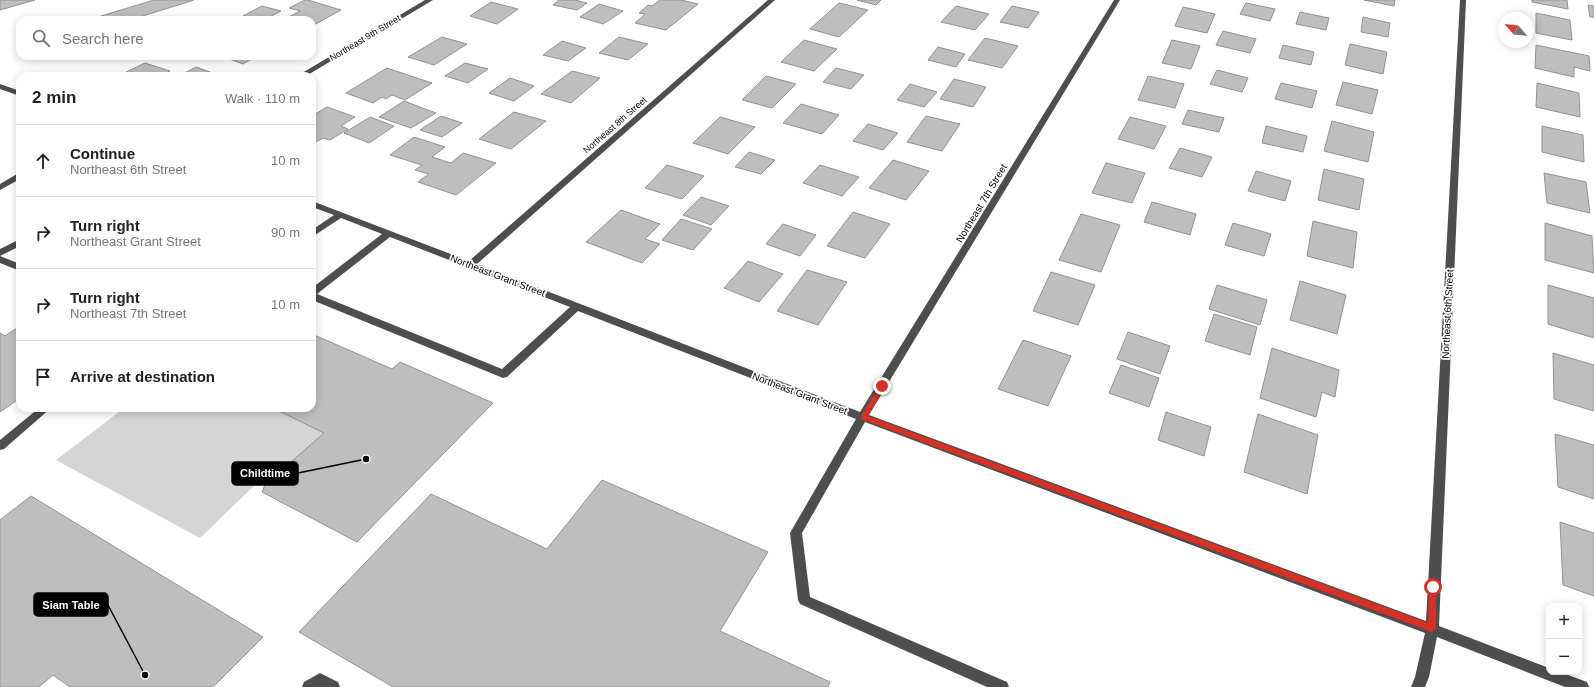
<!DOCTYPE html>
<meta charset="utf-8">
<style>
:root{--surface:#fff;--page:#f2f2f2;--text:#202124;--muted:#757577;--line:#e0e0e0}
body{margin:0;font-family:Helvetica,sans-serif;background:var(--page);color:var(--text)}
.controls{position:absolute;right:12px;bottom:12px;display:grid;overflow:hidden;border-radius:8px;box-shadow:0 2px 10px #0003}
.controls button{width:36px;height:36px;display:grid;place-items:center;padding:0;border:0;border-bottom:1px solid var(--line);background:var(--surface);color:var(--text);font:20px sans-serif}
.compass{position:absolute;left:1498px;top:12px;width:36px;height:36px;border-radius:50%;background:var(--surface);box-shadow:0 2px 10px #0003;rotate:297deg}
.stop{position:absolute;width:12px;height:12px;margin:-9px;border:3px solid #d93025;border-radius:50%;background:#fff}
.stop.end{background:#d93025;border-color:#fff;box-shadow:0 1px 4px #0008}
.list{margin:0;padding:0;list-style:none}
h2{display:flex;justify-content:space-between;align-items:center;height:52px;margin:0;padding:0 16px;font-size:17px}
h2 small{font-size:13px;font-weight:400;color:var(--muted)}
.list li{display:grid;grid-template-columns:26px 1fr auto;gap:12px;align-items:center;box-sizing:border-box;height:72px;padding:0 16px;border-top:1px solid var(--line)}
.list b{display:block;font-size:15px;white-space:nowrap}
.list p{margin:0;font-size:13px;white-space:nowrap;color:var(--muted)}
.list em{font-size:13px;font-style:normal;color:var(--muted)}
.icon{flex:none;width:22px;height:22px;fill:none;stroke:currentColor;stroke-width:2;stroke-linecap:round;stroke-linejoin:round}
.map{position:relative;flex:none;width:1594px;height:687px;overflow:hidden}
.search{position:absolute;background:var(--surface);box-shadow:0 2px 10px #0003;left:16px;top:16px;width:300px;height:44px;display:flex;align-items:center;gap:10px;box-sizing:border-box;padding:0 14px;border-radius:12px;color:var(--muted);font-size:15px}
.panel{position:absolute;background:var(--surface);box-shadow:0 2px 10px #0003;left:16px;top:72px;width:300px;height:340px;border-radius:12px}
.map>svg:first-child{display:block}
.green{fill:#d5d5d5}
.building{fill:#bebebe;stroke:#929292}
.lines{fill:none;stroke-linecap:round;stroke-linejoin:round}
.minor{fill:#4e4e4e;fill-rule:evenodd}
.route{fill:#d93025}
.labels{text-anchor:middle;stroke-width:3.5;stroke-linejoin:round;paint-order:stroke}
.far-street-label{font-size:9px;fill:#000;stroke:#fff}
.street-label{font-size:10px;fill:#000;stroke:#fff}
.leader{fill:none;stroke:#000;stroke-width:1.5}
.callout-dot{fill:#000;stroke:#fff;stroke-width:1.5}
.callout{fill:#000;stroke:#000;stroke-width:1.5}
.callout-label{font-size:11px;text-anchor:middle;font-weight:bold;fill:#fff}
</style>
<div class="map">
<svg width="1594" height="687" viewBox="0 0 1594 687">
<rect width="100%" height="100%" fill="#fff"/>
<path class="green" d="M124,408H273L324,433L265,485L257,483L200,538L56,460Z"/>
<path class="building" d="M0,0H35L0,10Z
M154,0H194L130,20H88Z
M305,0H308L341,10L312,26V20H295L287,18L300,11L289,8Z
M559,0H575L587,3L577,10L553,5Z
M660,0H681L698,4L666,30L635,23L645,14L639,13L648,5L652,6Z
M857,0H881L876,5Z
M1364,0H1395L1394,6Z
M1532,0H1567L1568,9L1532,2Z
M491,2L518,9L497,24L470,16Z
M839,3L868,10L839,37L810,29Z
M1246,3L1275,9L1270,21L1240,14Z
M599,4L623,11L603,24L580,17Z
M1588,5L1594,6V17H1590Z
M262,6L281,11L264,20L243,16Z
M956,6L989,14L975,30L941,22Z
M1012,6L1039,12L1028,28L1000,22Z
M1183,7L1215,14L1207,33L1175,26Z
M1300,12L1329,18L1326,30L1296,24Z
M1536,13L1570,20L1572,40L1536,33Z
M1363,17L1390,23L1388,37L1361,32Z
M1223,31L1256,39L1250,53L1216,45Z
M442,37L467,44L434,65L408,57Z
M619,37L648,44L628,60L599,53Z
M985,38L1018,46L1002,68L968,60Z
M804,40L837,49L814,71L781,62Z
M1172,40L1200,46L1191,69L1162,63Z
M562,41L586,48L568,61L543,55Z
M1350,44L1387,52L1383,74L1345,65Z
M1283,45L1314,52L1311,65L1279,58Z
M1536,45L1589,56L1590,71L1574,67V77L1535,68Z
M938,47L965,54L956,67L928,60Z
M221,56H257L243,64Z
M145,63L170,71L162,76H118Z
M465,63L488,69L468,83L445,76Z
M196,67L221,76H179Z
M387,68L432,83L405,100L392,95L386,99L382,97L373,103L346,93Z
M836,68L864,75L851,89L823,82Z
M1217,70L1248,78L1242,92L1210,84Z
M572,71L600,78L571,103L541,94Z
M766,76L796,84L772,108L742,100Z
M1148,76L1184,84L1175,108L1138,100Z
M510,78L534,86L514,101L489,93Z
M954,79L986,87L973,107L940,99Z
M1343,82L1378,90L1372,114L1336,105Z
M1281,83L1317,91L1312,108L1275,99Z
M1537,83L1579,93L1580,117L1536,107Z
M910,84L937,92L924,107L897,100Z
M404,101L436,113L411,128L379,117Z
M801,104L839,115L822,134L783,123Z
M327,107L355,117L341,126L348,129L330,140L323,138L312,144V116Z
M1188,110L1224,118L1219,132L1182,124Z
M514,112L546,121L511,149L479,139Z
M441,116L462,123L442,137L420,130Z
M926,116L960,124L942,151L907,142Z
M370,117L394,126L369,143L344,133Z
M720,117L755,127L728,154L693,143Z
M1130,117L1166,126L1154,149L1118,139Z
M1332,121L1374,132L1368,162L1324,151Z
M868,124L898,133L883,150L853,141Z
M1266,126L1307,136L1303,152L1262,143Z
M1542,126L1583,135L1584,162L1542,152Z
M414,137L445,147L432,157L451,163L463,153L496,163L456,195L418,182L429,174L415,170L422,165L390,155Z
M1180,148L1212,157L1202,177L1169,168Z
M749,152L775,160L761,174L735,167Z
M893,160L929,171L906,200L869,188Z
M1106,163L1145,173L1132,203L1092,193Z
M667,165L704,176L682,199L645,188Z
M820,165L859,177L842,196L803,183Z
M1324,169L1364,179L1359,210L1318,200Z
M1256,171L1291,181L1285,201L1248,191Z
M1544,173L1586,182L1590,213L1547,203Z
M701,197L729,206L711,225L683,215Z
M1152,202L1196,214L1190,235L1144,222Z
M621,210L660,224L645,239L660,244L642,263L586,242Z
M853,212L890,224L865,258L827,246Z
M1081,214L1120,225L1101,272L1059,260Z
M681,219L712,229L693,250L662,240Z
M1313,221L1357,232L1353,268L1307,256Z
M1233,223L1271,234L1264,256L1225,245Z
M1545,223L1592,236L1594,273L1545,260Z
M783,224L816,235L800,256L766,244Z
M748,261L783,274L759,302L724,288Z
M807,270L847,282L818,325L777,311Z
M1051,272L1095,285L1078,325L1033,311Z
M1300,281L1346,295L1337,334L1290,320Z
M1217,285L1267,300L1260,325L1209,309Z
M1548,285L1594,298V338L1548,324Z
M1214,314L1257,327L1250,355L1205,341Z
M20,326V398L0,412V333L5,336Z
M1128,332L1170,346L1160,374L1117,359Z
M312,334L392,369L400,362L493,403L357,542L262,492L265,485L324,433L273,408H312Z
M1023,340L1071,356L1048,406L998,389Z
M1272,348L1339,370L1335,397L1322,392L1316,417L1260,398Z
M1553,353L1594,365V411L1554,399Z
M1121,365L1159,378L1149,407L1109,393Z
M1166,412L1211,427L1204,456L1158,440Z
M1258,414L1318,435L1307,494L1244,472Z
M1555,434L1594,445V499L1558,487Z
M602,480L768,552L720,631L830,682L828,687H393L299,632L431,494L547,549Z
M31,496L263,637L213,687H70L53,675L39,687H0V520Z
M1560,522L1594,533V596L1563,585Z"/>
<g class="lines">
<path class="minor" d="M425,0H433L306,76H297Z
M768,0H775L477,264L860,412L1114,0H1120L869,415L1426,621L1460,0H1466L1439,626L1549,668V672H1560L1587,682L1589,687H1565L1437,637L1429,677L1425,687H1411L1415,677L1425,633L865,422L802,533L810,597L1007,682L1009,687H987L800,604L798,600L790,533L856,419L578,311L507,377L503,378L312,300V288L382,234L341,218L312,237V230L334,215L312,207V201L469,261ZM390,237L570,307L502,369L317,294Z
M0,84L20,91V96L0,89Z
M17,174H20V179L0,190V184Z
M20,239V246L0,256V249Z
M0,256L20,264V271L0,263Z
M39,408H51L4,449L0,450V440Z
M320,673L338,682L340,687H302L304,682Z"/>
</g>
<path class="route" d="M882,384L885,386L868,416L1428,623L1429,587L1430,585H1436V629L1432,632L861,419V416L880,385Z"/>
<g class="labels">
<g class="far-street-label">
<text transform="translate(365 38) rotate(-31)" y="3">Northeast 9th Street</text>
<text transform="translate(615 125) rotate(-41)" y="3">Northeast 8th Street</text>
</g>
<g class="street-label">
<text transform="translate(981 203) rotate(-59)" y="4">Northeast 7th Street</text>
<text transform="translate(498 275) rotate(21)" y="4">Northeast Grant Street</text>
<text transform="translate(1447 314) rotate(-87)" y="4">Northeast 6th Street</text>
<text transform="translate(800 393) rotate(21)" y="4">Northeast Grant Street</text>
</g>
</g>
<path class="leader" d="M366 459L298 473M145 675L108 605"/>
<g class="callout-dot">
<circle cx="366" cy="459" r="4"/>
<circle cx="145" cy="675" r="4"/>
</g>
<g class="callout">
<rect x="232" y="462" width="66" height="23" rx="4"/>
<rect x="34" y="593" width="74" height="23" rx="4"/>
</g>
<g class="callout-label">
<text x="265" y="477">Childtime</text>
<text x="71" y="609">Siam Table</text>
</g>
</svg>
<div class="controls">
<button>+</button>
<button>−</button>
</div>
<svg class="compass" viewBox="-18 -18 36 36"><path d="M0-13l5 13h-10z" fill="#e53935"/><path d="M0 13l5-13h-10z" fill="#757577"/></svg>
<div class="stop" style="left:1433px;top:587px"></div>
<div class="stop end" style="left:882px;top:386px"></div>
<div class="search"><svg class="icon" aria-label="search" viewBox="0 0 24 24"><circle cx="10" cy="10" r="6"/><path d="M15 15l6 6"/></svg>Search here</div>
<section class="panel">
<h2>2 min<small>Walk · 110 m</small></h2>
<ul class="list">
<li><svg class="icon" aria-label="ahead" viewBox="0 0 24 24"><path d="M12 20V5M6 11l6-6 6 6"/></svg><div><b>Continue</b><p>Northeast 6th Street</p></div><em>10 m</em></li>
<li><svg class="icon" aria-label="right" viewBox="0 0 24 24"><path d="M7 20v-9h11M14 6l5 5-5 5"/></svg><div><b>Turn right</b><p>Northeast Grant Street</p></div><em>90 m</em></li>
<li><svg class="icon" aria-label="right" viewBox="0 0 24 24"><path d="M7 20v-9h11M14 6l5 5-5 5"/></svg><div><b>Turn right</b><p>Northeast 7th Street</p></div><em>10 m</em></li>
<li><svg class="icon" aria-label="arrive" viewBox="0 0 24 24"><path d="M6 21V4h12l-3 4 3 4H6"/></svg><div><b>Arrive at destination</b></div></li>
</ul>
</section>
</div>
